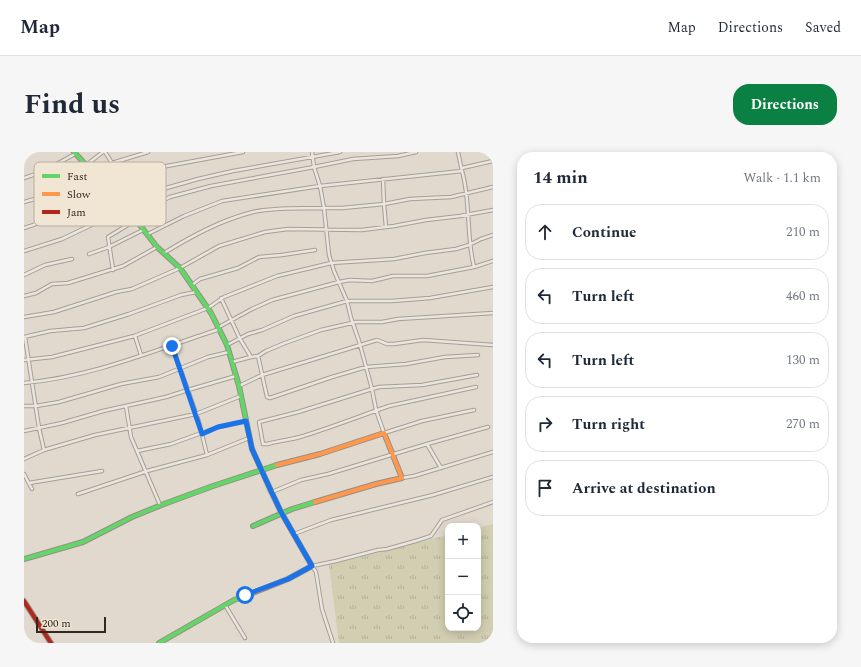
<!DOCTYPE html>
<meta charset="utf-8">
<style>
:root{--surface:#fff;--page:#f6f6f7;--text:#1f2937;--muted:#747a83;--line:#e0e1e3;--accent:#0b8043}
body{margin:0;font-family:Spectral,serif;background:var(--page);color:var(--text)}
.controls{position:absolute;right:12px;bottom:12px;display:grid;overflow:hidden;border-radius:8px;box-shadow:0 2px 10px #0003}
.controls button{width:36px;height:36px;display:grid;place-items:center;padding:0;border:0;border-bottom:1px solid var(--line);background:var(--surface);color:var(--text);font:20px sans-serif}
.scale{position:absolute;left:12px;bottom:10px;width:70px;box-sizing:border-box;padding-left:4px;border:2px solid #33271f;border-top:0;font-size:11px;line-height:14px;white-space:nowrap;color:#33271f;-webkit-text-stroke:3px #f1e5d4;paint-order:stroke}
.stop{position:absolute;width:12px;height:12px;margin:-9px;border:3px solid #1a73e8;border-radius:50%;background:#fff}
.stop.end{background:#1a73e8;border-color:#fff;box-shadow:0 1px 4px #0008}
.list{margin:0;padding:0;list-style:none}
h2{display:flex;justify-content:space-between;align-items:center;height:52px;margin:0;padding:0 16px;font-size:17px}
h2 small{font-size:13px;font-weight:400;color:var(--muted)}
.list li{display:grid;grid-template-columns:26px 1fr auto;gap:12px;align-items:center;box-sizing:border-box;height:56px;margin:0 8px 8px;padding:0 8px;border:1px solid var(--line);border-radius:16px}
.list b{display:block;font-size:15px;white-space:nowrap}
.list em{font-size:13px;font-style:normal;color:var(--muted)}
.icon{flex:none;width:22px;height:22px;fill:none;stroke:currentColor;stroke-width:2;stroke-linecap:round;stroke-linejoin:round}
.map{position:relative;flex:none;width:469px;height:491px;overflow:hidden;border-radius:16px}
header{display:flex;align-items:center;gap:24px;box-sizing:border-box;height:56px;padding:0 20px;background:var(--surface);border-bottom:1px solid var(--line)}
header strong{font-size:19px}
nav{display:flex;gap:22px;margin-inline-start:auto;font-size:14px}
.intro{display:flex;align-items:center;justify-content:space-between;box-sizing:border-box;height:96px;padding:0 24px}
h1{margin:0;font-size:28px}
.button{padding:10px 18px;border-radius:16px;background:var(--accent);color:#fff;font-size:14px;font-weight:700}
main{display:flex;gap:24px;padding:0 24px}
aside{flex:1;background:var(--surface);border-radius:16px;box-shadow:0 2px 10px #0003}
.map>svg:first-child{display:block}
.grass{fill:url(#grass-tufts)}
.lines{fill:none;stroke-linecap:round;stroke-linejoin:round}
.street-casing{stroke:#a69f96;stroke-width:4.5}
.fast-casing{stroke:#968e86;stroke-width:6}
.slow-casing{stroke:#968e86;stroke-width:6}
.jam-casing{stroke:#968e86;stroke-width:6}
.street{stroke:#eae5de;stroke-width:2.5}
.fast{stroke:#63d668;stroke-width:4}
.slow{stroke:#ff974d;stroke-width:4}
.jam{stroke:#b3261e;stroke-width:4}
.route{stroke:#1a73e8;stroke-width:5}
.key{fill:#f1e5d4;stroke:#b8ac9e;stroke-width:1}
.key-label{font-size:11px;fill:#33271f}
</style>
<header>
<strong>Map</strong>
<nav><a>Map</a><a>Directions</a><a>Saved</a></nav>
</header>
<div class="intro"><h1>Find us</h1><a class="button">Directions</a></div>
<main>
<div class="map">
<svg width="469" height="491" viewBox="0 0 469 491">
<defs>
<pattern id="grass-tufts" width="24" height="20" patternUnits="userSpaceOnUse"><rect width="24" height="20" fill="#d2ceb1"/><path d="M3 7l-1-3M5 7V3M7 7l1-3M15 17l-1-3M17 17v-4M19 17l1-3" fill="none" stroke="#b5b198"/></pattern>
</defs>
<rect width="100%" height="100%" fill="#e1d9cd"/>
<path class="grass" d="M469,372V491H315L305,413L424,383V476H454V376Z"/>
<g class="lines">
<g class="street-casing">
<path id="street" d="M81,0L88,11L124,0
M288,0L290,15L329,7L374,4L392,0
M62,13L79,0
M438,16L469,9
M0,26L18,20L51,2
M359,27L360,52L318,56H300L305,103L310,119L323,149L327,166L335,189L348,237L355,235L398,233L453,223
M80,34L94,23L219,0
M0,50L14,46L67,19
M108,63L146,45L187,34L290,15L296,34L198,49L160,64L124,82
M362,75L360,52L386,47L427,45L469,35
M0,76C29,67 57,55 82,37
M0,99L38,87L101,57L128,40L174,27L209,19L316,0
M140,101C168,84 197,68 229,60C252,55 276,57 300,56L296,34L438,19L434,0
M65,102L85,95L119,78
M450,115L469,109
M89,118L84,85L112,68
M0,123L21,113L48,107
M168,133L176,127L214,116L235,105L258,103L291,98
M0,144L12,141L28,132L44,131L99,114L133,95
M197,146L216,187L227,205L234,204L242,199L261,191L297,178L332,170H358L374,167L469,161
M0,165L30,160L92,140L108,137L156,116L195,94L241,80L264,77L338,78L370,74L402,68L436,64L469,58
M195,175L228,157L248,148L315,130L326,128L348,129L369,124H403L450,115C442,84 447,50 438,19
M111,184L117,203
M0,185L26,179L60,176L105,162L157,143L172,140
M1,185L15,276L20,298L71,283L172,262L217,244
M203,193L224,182L238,178L270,164L323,149H368L406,146L469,135
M234,204L243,245L246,246L308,225L342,215L382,212L421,205L454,203
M0,208L28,205L110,184L184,156L200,145L253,124L307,111L370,107L401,101L432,97L445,93L457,87L469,83
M208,210L227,205
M212,224L164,238L175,270L183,303L225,286
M0,231C68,225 131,198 196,177
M215,234L238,223L353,188L363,192H370L399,188L469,193
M0,254H12L35,250L97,232L135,225L184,205L205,200
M102,254L107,285L136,353
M450,258L398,269L360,281L352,258L348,237L274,260L235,270L239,292H243C254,289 265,288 276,285C306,276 336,264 365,254L452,235
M0,279L38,271L79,259L142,245L164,238L148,194
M403,292L464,275
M113,299L147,292L194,275L222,269
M0,307L20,298
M0,322L8,337
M378,326L390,324L469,300
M5,331L78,319
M248,340L277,328L304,322L403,292L417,316
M54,342L123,319L183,303
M270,382L307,368L409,343L469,325
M201,453L221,486
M309,491L298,457L292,420L288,414L312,409L354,398L363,397L395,388L407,384L418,368L469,350"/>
</g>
<g class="fast-casing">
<path id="fast" d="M50,0L112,68L133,95L156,116L187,161L203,193L215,234L228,297L247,339
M229,374L268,357L291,350
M0,407L59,390L108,365L140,352L189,334L253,313
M135,491L210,448L224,443"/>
</g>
<g class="slow-casing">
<path id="slow" d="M253,313L296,302L360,281L378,326L352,332L291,350
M224,443L264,427L288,414L257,360L247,339"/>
</g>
<g class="jam-casing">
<path id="jam" d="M0,449L27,491"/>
</g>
<use href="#street" class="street"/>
<use href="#fast" class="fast"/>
<use href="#slow" class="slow"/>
<use href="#jam" class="jam"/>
</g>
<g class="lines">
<path class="route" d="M148,194L178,282L194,275L222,269L228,297L242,328L257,360L288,414L264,427L221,443"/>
</g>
<rect x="10" y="10" width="132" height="64" rx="6" class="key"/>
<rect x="18" y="22" width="18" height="4" fill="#63d668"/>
<rect x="18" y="40" width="18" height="4" fill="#ff974d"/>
<rect x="18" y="58" width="18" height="4" fill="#b3261e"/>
<g class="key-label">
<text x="43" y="28">Fast</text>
<text x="43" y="46">Slow</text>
<text x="43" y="64">Jam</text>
</g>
</svg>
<div class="controls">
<button>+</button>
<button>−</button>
<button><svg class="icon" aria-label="locate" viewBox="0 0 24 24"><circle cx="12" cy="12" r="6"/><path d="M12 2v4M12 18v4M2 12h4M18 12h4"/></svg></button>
</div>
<div class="scale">200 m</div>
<div class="stop" style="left:221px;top:443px"></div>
<div class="stop end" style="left:148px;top:194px"></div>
</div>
<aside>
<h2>14 min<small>Walk · 1.1 km</small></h2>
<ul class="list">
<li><svg class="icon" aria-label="ahead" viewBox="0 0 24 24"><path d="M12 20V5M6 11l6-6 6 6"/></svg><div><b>Continue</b></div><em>210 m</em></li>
<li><svg class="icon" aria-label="left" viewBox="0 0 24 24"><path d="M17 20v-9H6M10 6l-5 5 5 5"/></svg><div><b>Turn left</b></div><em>460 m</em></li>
<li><svg class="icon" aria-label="left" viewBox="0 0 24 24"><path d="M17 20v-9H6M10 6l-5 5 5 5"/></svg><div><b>Turn left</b></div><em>130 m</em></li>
<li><svg class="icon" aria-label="right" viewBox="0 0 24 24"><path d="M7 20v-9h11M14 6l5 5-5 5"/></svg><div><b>Turn right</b></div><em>270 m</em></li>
<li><svg class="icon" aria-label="arrive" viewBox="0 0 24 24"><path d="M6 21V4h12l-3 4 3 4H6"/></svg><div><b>Arrive at destination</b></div></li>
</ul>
</aside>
</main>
